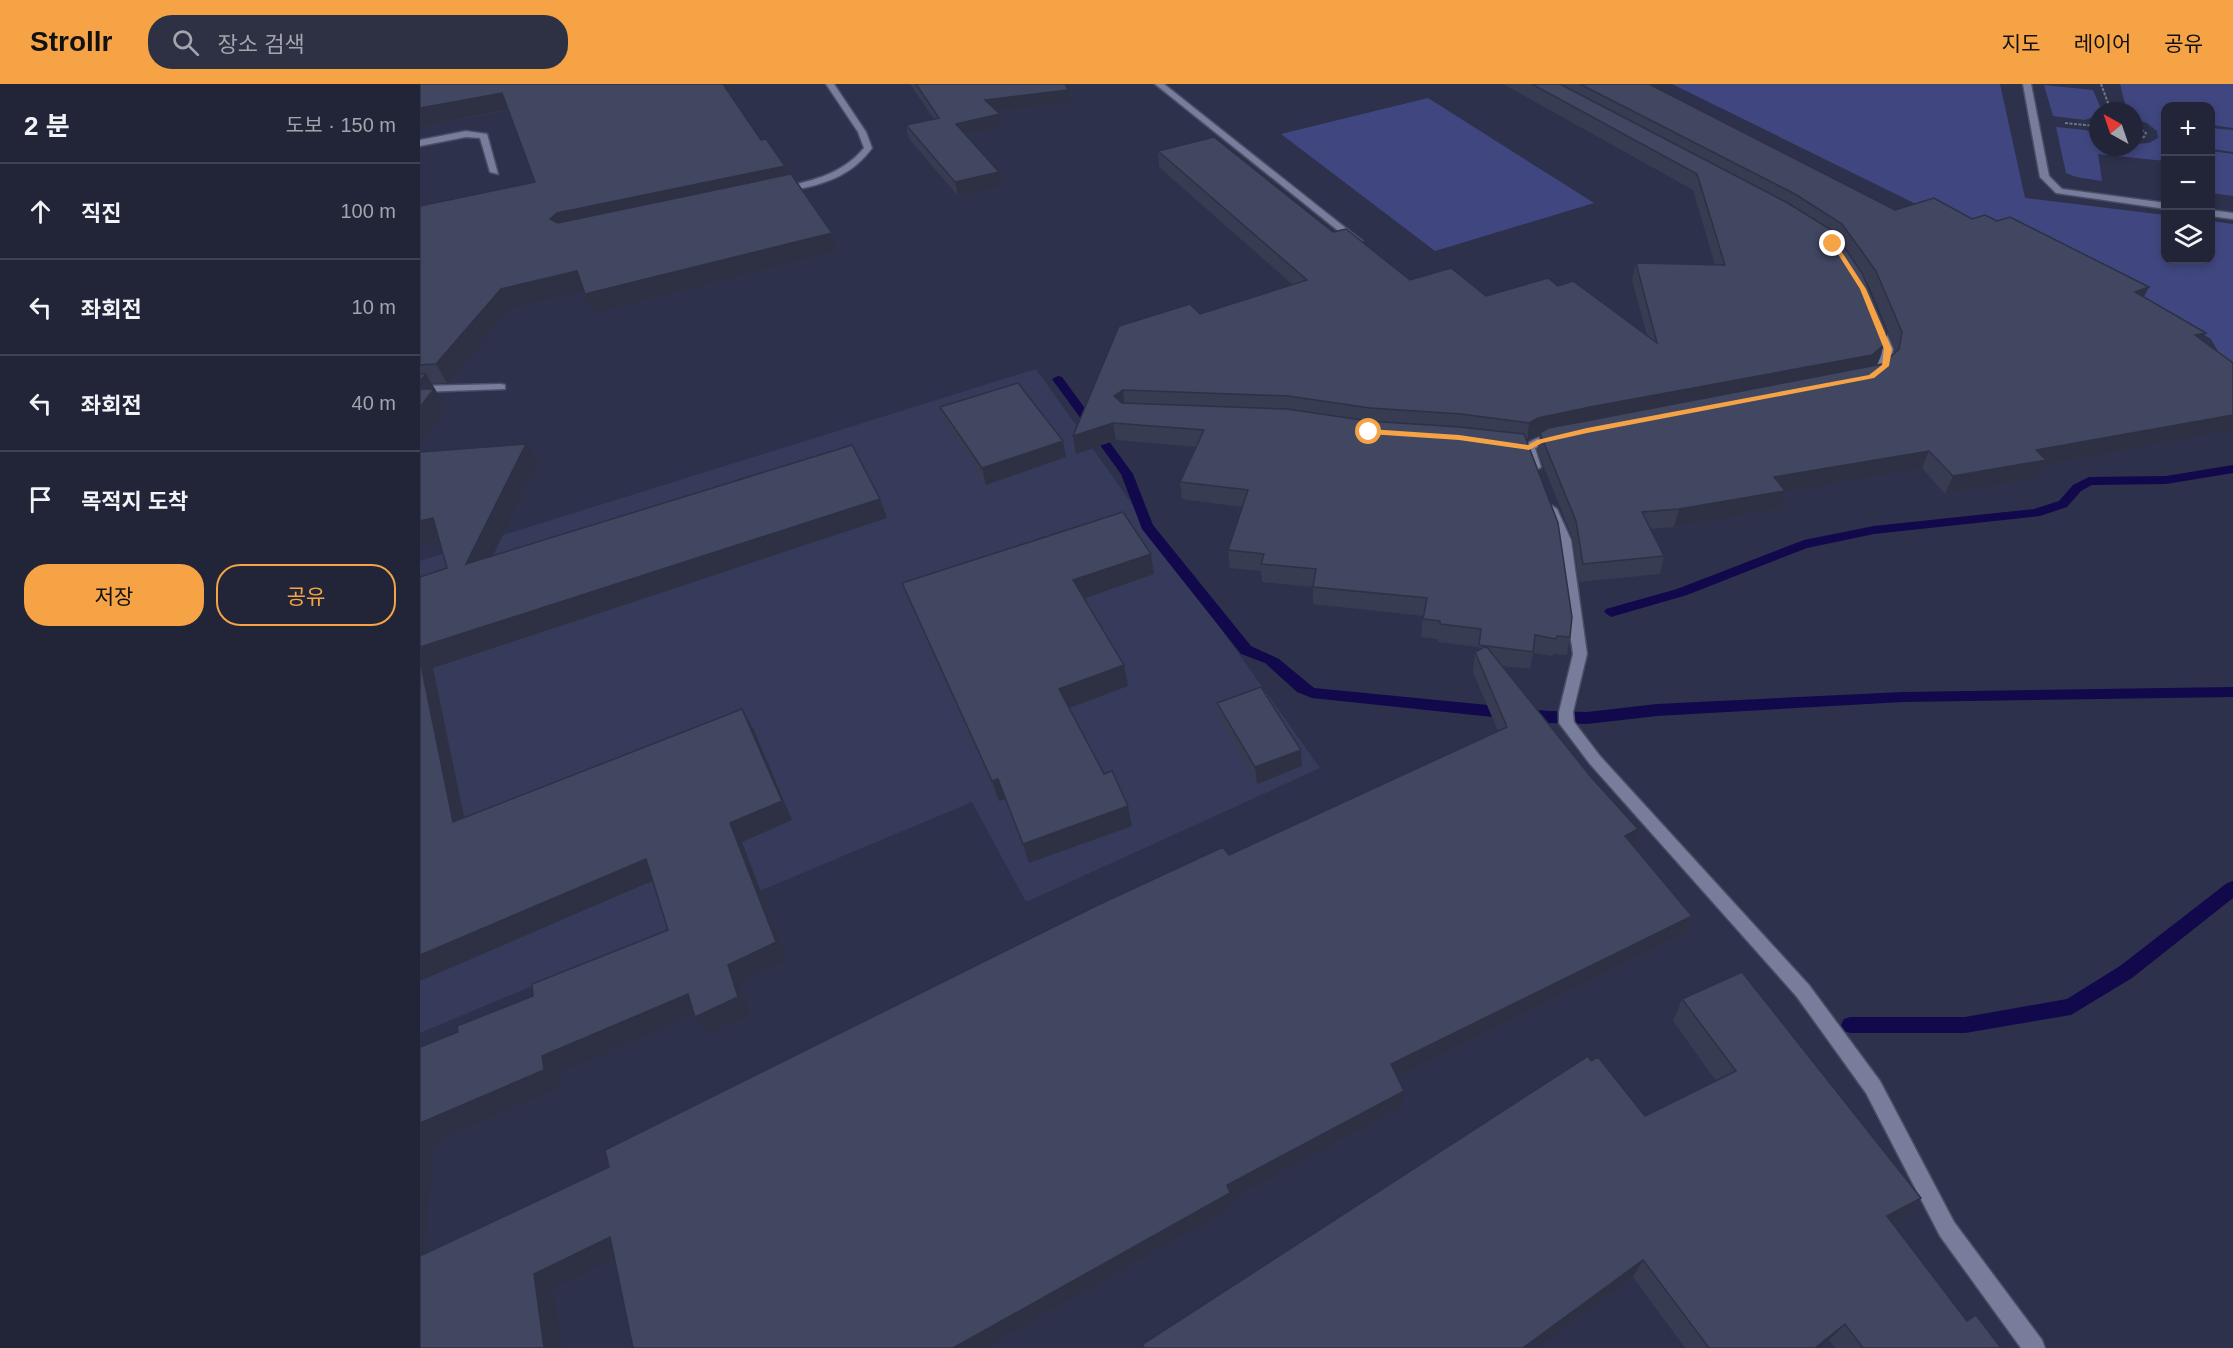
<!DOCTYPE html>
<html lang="ko">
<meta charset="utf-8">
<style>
:root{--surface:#222538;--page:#2e3143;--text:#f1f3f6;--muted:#a2a5ae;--line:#3f4253;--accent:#f5a345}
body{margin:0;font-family:Arial,"Noto Sans KR",sans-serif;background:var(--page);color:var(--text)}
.controls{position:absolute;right:18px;top:18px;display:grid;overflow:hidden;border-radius:12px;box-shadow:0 3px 9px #0003}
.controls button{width:54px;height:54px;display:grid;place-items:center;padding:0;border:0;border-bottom:2px solid var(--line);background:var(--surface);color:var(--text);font:30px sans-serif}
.compass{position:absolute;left:1669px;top:18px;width:54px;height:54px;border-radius:50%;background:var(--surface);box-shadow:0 3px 9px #0003;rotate:320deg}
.stop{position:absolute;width:18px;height:18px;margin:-14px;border:4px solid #f5a345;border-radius:50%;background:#fff}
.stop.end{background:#f5a345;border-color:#fff;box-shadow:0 2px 6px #0008}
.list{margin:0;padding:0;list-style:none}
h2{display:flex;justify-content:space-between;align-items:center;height:78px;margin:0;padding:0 24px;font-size:26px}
h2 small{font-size:20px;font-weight:400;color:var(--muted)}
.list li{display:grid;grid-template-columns:39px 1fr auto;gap:18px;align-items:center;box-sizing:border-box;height:96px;padding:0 24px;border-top:2px solid var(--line)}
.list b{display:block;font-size:22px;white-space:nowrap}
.list em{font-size:20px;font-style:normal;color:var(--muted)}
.actions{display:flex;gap:12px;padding:18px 24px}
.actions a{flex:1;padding:14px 0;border:2px solid var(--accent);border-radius:24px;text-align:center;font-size:21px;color:var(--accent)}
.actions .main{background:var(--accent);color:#111}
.icon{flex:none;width:33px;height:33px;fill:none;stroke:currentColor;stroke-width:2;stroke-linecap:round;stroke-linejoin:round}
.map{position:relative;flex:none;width:1813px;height:1264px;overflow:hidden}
header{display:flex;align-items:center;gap:36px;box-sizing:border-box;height:84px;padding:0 30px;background:var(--accent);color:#111}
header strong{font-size:28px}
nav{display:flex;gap:33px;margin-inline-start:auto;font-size:21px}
.search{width:420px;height:54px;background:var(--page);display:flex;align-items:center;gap:15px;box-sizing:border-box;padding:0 21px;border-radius:24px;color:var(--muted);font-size:22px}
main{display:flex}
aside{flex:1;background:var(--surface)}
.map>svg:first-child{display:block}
.built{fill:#363b5b}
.green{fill:#404780}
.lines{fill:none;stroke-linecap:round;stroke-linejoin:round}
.stream{fill:#11094c;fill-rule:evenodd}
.minor-casing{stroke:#4a4e64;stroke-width:3}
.path{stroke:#70748a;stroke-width:2;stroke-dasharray:3 1.5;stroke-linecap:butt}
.minor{fill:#777d9b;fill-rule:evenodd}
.wall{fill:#383c53;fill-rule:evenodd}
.shaded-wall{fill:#2e3144}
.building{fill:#414661;stroke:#2e3144;stroke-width:1.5}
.route{fill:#f5a345}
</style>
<header>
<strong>Strollr</strong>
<div class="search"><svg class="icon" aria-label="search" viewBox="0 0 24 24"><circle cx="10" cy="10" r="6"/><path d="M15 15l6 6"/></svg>장소 검색</div>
<nav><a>지도</a><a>레이어</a><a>공유</a></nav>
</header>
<main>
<aside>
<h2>2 분<small>도보 · 150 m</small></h2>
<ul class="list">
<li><svg class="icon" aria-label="ahead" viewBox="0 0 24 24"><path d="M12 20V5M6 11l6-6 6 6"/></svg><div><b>직진</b></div><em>100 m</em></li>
<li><svg class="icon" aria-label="left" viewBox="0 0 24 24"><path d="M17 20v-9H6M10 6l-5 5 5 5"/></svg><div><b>좌회전</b></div><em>10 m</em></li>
<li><svg class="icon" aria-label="left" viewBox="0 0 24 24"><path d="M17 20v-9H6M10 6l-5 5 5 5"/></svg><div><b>좌회전</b></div><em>40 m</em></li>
<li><svg class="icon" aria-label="arrive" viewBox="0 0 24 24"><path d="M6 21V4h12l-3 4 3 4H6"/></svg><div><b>목적지 도착</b></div></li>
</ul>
<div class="actions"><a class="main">저장</a><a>공유</a></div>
</aside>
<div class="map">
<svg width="1813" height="1264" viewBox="0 0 1813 1264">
<rect width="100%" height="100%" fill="#2d314b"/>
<path class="built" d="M616,285L900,684L606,818L552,718L0,949V477Z"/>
<path class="green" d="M1252,0H1580L1605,114L1745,131L1746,176H1790L1791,137L1813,140V294L1791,255L1728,218L1498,121Z
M1700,0H1813V44L1791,41L1790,22H1746L1745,77L1678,70L1682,97L1656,93L1646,89L1636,43L1666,46L1678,53V63H1714V60L1729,59L1738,54L1737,47L1727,39L1714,35V27H1707Z
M1624,1L1673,6L1682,27H1678V31L1665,36L1633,32Z
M1008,14L1174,119L1015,167L861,50Z
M1790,44L1813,46V68L1792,65Z
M1791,67L1813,70V112L1791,109Z"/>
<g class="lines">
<path class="stream" d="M638,292L642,293L713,390L733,441L831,562L859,575L894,604L1129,627L1167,628L1237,620L1483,608L1813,603V613L1483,618L1237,632L1167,640L1129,639L892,614L877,608L845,579L821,570L722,445L701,390L632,295Z
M1813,381V389L1746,400L1672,401L1661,407L1647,423L1620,432L1454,450L1387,464L1267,511L1191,533L1184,528L1186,525L1257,505L1384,456L1454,442L1614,425L1639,417L1653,401L1669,393L1746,392Z
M1813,797V814L1712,894L1651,931L1545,949H1430L1424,947L1421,941L1424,935L1430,933H1545L1647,915L1700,882L1807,799Z"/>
<g class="minor-casing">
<path id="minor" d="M406,0H414L446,48L452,64C434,89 409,99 379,105C371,107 363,110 356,109V105C389,97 421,92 444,64L438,48Z
M735,0H744L942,157V161H936Z
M1603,0H1611L1629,92L1642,105L1746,119V125L1636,109L1620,93Z
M46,47L67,50L78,90L70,88L60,54L46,53L0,62V56Z
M1790,126L1813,129V135L1790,132Z
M1458,238L1463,241L1473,265L1471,281L1455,293L1449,290C1468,268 1463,267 1453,241Z
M81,300L85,301V305L0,308V302Z
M1137,349L1143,353L1141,356L1115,364L1121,383L1115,387L1111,386L1103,363C1112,354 1125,352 1137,349Z
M1131,421L1137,425L1151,456L1167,570L1153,628L1154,638L1180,672L1389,901L1460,997L1534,1138L1622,1256L1625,1264H1601L1520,1152L1446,1009L1377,913L1170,680L1139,639V628L1153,570L1137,456L1125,425Z"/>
</g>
<path class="path" d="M1681,0L1691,27
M1645,39L1675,42
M1678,39L1675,42L1678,46
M1714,40L1726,49L1724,53L1714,55"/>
<use href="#minor" class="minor"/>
</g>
<path class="wall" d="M0,0L341,56L365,82L368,91L417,167L174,229L164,206L91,224L27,299L12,300L26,324L0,359V122L115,98L89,26L0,43Z
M490,0H660L647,4L650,19L578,28L580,30L582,43L546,52L579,88L582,102L538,112L489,55L486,41L514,35Z
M1083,0H1229L1475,126L1577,137L1729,203L1723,213L1786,249L1782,256L1813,279V346L1624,381L1617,394L1525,410L1502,384L1365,408L1359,425L1254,443L1231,445L1244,472L1240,490L1159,498L1153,455L1117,366L1120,351L1116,352L1106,357L1150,553L1147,571L1133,570V572L1113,569L1110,585L1082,582L1213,761L1272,832L1264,850L978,993L982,1023L811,1115L813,1123L564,1264H213L194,1173L134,1204L142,1264H0V963L38,948L248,846L232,797L0,897V493L27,484L19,456L0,460V368L117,379L73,471L467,434L13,584L44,733L322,625L333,644L372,736L322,758L367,876L320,899L331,931L288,950L274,931L139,989L142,1003L14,1058L5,1170L189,1083L809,771L1078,647L1053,588L1055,568L1058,567L1059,563L1018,558V555L1001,553L1003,532L893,520V503L842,498L841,487L810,484L808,466L822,423L762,415L760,398L776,363L696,356L656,370L653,352L780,230L873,201L739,83L738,67L913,148L990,196L1066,212L1138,202L1227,251L1212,196L1216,179L1295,181L1273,106ZM1445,197L1450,204L1475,265V269L1462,280L1455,281L1458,279Z
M520,323L643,357L646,373L566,401L525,340Z
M731,470L734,490L664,514L704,581L708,602L649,624L712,742L609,779L585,715L579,717L489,519L482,499Z
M797,619L881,666L882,682L837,700L798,635Z
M1262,915L1501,1114L1483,1132L1472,1139L1547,1237L1581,1264H1415L1409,1256L1399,1264H1265L1213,1193L1117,1264H724L1171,977L1225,1032L1296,997L1253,937Z"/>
<path class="shaded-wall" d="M643,0H660L644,5Z
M648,6L650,19L568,29L565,16Z
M82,9L90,25L0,43V24Z
M580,30L582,43L539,53L536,40Z
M365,82L371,99L139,153L130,135L137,129Z
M579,88L582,102L538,112L535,98Z
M412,149L417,167L174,229L165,210Z
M157,187L166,206L91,224L27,299L16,280L81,205Z
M1729,203L1720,220L1715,208Z
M1786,249L1775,266V251Z
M1464,261L1458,279L1446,288L1120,349V351L1116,352L1107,357L1109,339L1118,334Z
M6,290L26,324L0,359V298Z
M703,306L705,324L694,312Z
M1813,331V346L1624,381L1617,394L1525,410L1533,392L1616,366Z
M693,339L696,356L656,370L653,352Z
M643,357L646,373L566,401L562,384Z
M106,360L117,379L60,499L46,480Z
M1509,367L1502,384L1365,408L1359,425L1254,443L1259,425L1354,393Z
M460,415L467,434L13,584L49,757L33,738L0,576V563Z
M13,434L27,454L0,460V437Z
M731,470L734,490L657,517L653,496Z
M704,581L708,602L644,626L639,605Z
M322,625L333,644L372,736L322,758L367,876L320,899L331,931L288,950L275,933L308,881L310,739Z
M881,666L882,682L837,700L835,683Z
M578,695L585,715L579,717L572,697Z
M708,722L712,742L609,779L603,760Z
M1218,745L1212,764L1205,752Z
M226,775L239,794L0,897V871Z
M1272,832L1264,850L970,997L971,980Z
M268,910L281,928L139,989L142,1003L14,1058L3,1195L0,1193V1039L122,972Z
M984,1007L982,1023L811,1115L813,1123L564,1264H533L807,1101Z
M1501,1114L1483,1132L1451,1150L1467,1132Z
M190,1153L207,1167L134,1204L142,1264H124L114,1190Z
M1223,1176L1213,1193L1117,1264H1103Z
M1425,1240L1409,1256L1399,1264H1395Z"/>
<path class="building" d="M0,0H303L341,56L346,55L365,82L137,129L130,135L138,139L371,90L412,149L165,210L157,187L81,205L16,280L0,281V122L115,98L82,9L0,24Z
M496,0H645L648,6L565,16L580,30L536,40L579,88L535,98L486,41L519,34Z
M1112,0H1140L1366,118L1413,147L1442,189L1467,248L1464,261L1452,271L1170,323L1118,334L1109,339L1041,330L950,324L868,312L703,306L694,312L702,319L867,325L949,337L1040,343L1104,350L1138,439L1152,533L1150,553L1137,552L1136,555L1115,551L1113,568L1059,561L1061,545L1020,540V537L1003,535L1007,514L893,503L896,485L841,480L844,470L808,466L828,406L760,398L784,346L693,339L653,352L699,242L770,220L780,230L887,196L738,67L794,53L913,148L926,145L990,196L1031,184L1066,212L1128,194L1138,202L1153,197L1237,259L1216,179L1305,181L1277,90Z
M1160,0H1229L1475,126L1514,114L1552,135L1565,131L1577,137L1590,133L1729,203L1715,208L1786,249L1775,251L1813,279V331L1616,366L1626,376L1533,392L1509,367L1354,393L1365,407L1259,425L1222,428L1244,472L1163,480L1156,437L1120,349L1128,344L1171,336L1462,280L1479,265L1482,248L1456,187L1422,140L1375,110Z
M0,290H6L0,297Z
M598,299L643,357L562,384L520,323Z
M0,305H14L0,323Z
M106,360L46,480L432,361L460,415L0,563V493L27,484L13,434L0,437V368Z
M703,428L731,470L653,496L704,581L639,605L684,690L692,687L708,722L603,760L578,695L572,697L482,499Z
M1066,562L1171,693L1218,745L1205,752L1272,832L971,980L984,1007L807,1101L810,1109L533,1264H213L190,1153L114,1190L124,1264H0V1172L189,1083L185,1066L678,821L803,763L809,771L1087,643L1055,568Z
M0,576L33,738L322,625L362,717L310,739L356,858L308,881L318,913L275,933L268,910L122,972L124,986L0,1039V963L38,948L37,942L113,912L112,900L248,846L226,775L0,871Z
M841,603L881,666L835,683L797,619Z
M1322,888L1501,1114L1467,1132L1547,1237L1556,1231L1581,1264H1443L1425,1240L1395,1264H1289L1223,1176L1103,1264H724L723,1260L1168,972L1171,977L1178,973L1225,1032L1316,987L1262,915Z"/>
<path class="route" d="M1411,159H1416L1446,205L1472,265L1469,282L1454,294L1167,349L1122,359L1109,366L1039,356L949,350L945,348L949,345L1039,351L1108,361L1117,356L1167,344L1449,291L1462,281L1464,265L1440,205Z"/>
</svg>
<div class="controls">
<button>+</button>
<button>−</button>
<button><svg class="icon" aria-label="layers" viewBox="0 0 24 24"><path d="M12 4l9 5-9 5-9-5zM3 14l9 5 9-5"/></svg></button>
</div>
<svg class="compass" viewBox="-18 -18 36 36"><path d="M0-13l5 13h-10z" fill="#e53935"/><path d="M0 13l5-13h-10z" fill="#a2a5ae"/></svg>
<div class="stop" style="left:949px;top:348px"></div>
<div class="stop end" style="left:1413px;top:160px"></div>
</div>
</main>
